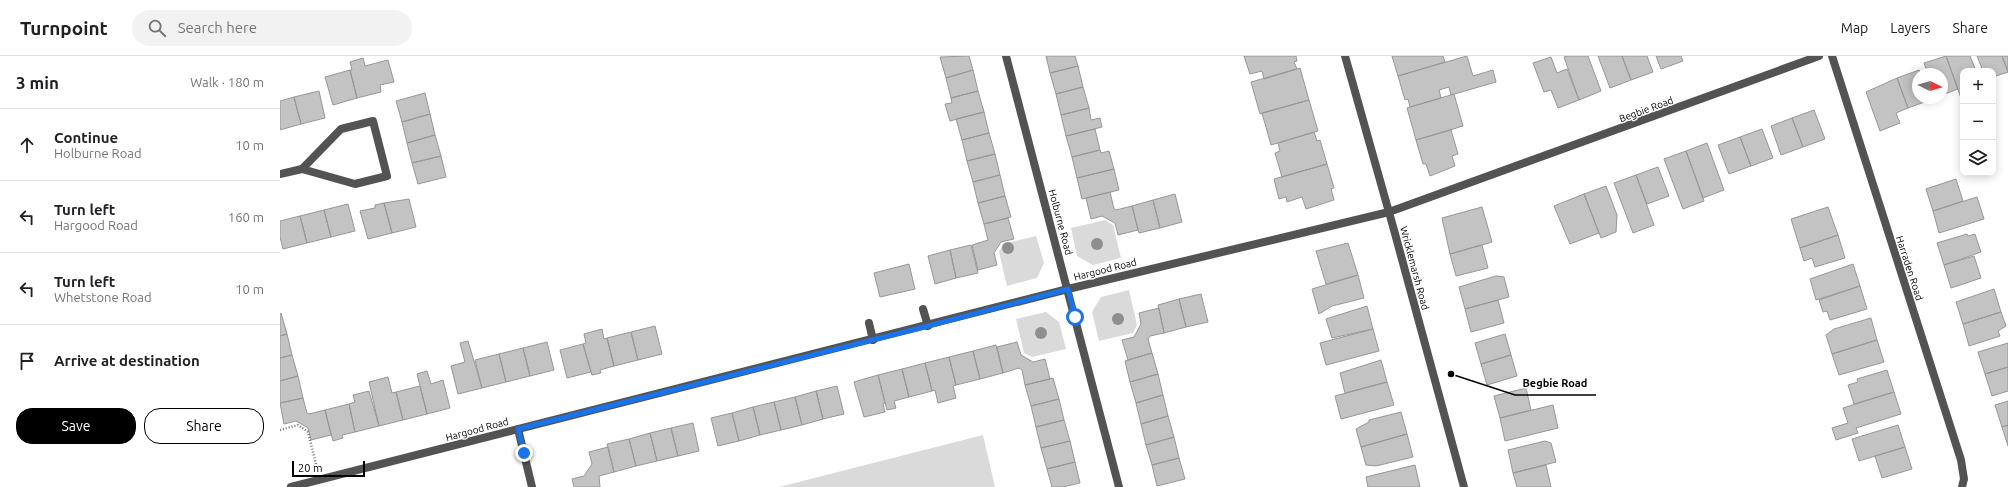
<!DOCTYPE html>
<meta charset="utf-8">
<style>
:root{--surface:#fff;--page:#f2f2f2;--text:#202124;--muted:#757577;--line:#e0e0e0;--accent:#000}
body{margin:0;font-family:Ubuntu,sans-serif;background:var(--page);color:var(--text)}
.controls{position:absolute;right:12px;top:12px;display:grid;overflow:hidden;border-radius:8px;box-shadow:0 2px 10px #0003}
.controls button{width:36px;height:36px;display:grid;place-items:center;padding:0;border:0;border-bottom:1px solid var(--line);background:var(--surface);color:var(--text);font:20px sans-serif}
.compass{position:absolute;left:1632px;top:12px;width:36px;height:36px;border-radius:50%;background:var(--surface);box-shadow:0 2px 10px #0003;rotate:95deg}
.scale{position:absolute;left:12px;bottom:10px;width:73px;box-sizing:border-box;padding-left:4px;border:2px solid #000;border-top:0;font-size:11px;line-height:14px;white-space:nowrap;color:#000;-webkit-text-stroke:3px #fff;paint-order:stroke}
.stop{position:absolute;width:12px;height:12px;margin:-9px;border:3px solid #1a73e8;border-radius:50%;background:#fff}
.stop.end{background:#1a73e8;border-color:#fff;box-shadow:0 1px 4px #0008}
.list{margin:0;padding:0;list-style:none}
h2{display:flex;justify-content:space-between;align-items:center;height:52px;margin:0;padding:0 16px;font-size:17px}
h2 small{font-size:13px;font-weight:400;color:var(--muted)}
.list li{display:grid;grid-template-columns:26px 1fr auto;gap:12px;align-items:center;box-sizing:border-box;height:72px;padding:0 16px;border-top:1px solid var(--line)}
.list b{display:block;font-size:15px;white-space:nowrap}
.list p{margin:0;font-size:13px;white-space:nowrap;color:var(--muted)}
.list em{font-size:13px;font-style:normal;color:var(--muted)}
.actions{display:flex;gap:8px;padding:12px 16px}
.actions a{flex:1;padding:9px 0;border:1px solid var(--accent);border-radius:16px;text-align:center;font-size:14px;color:var(--accent)}
.actions .main{background:var(--accent);color:#fff}
.icon{flex:none;width:22px;height:22px;fill:none;stroke:currentColor;stroke-width:2;stroke-linecap:round;stroke-linejoin:round}
.map{position:relative;flex:none;width:1728px;height:431px;overflow:hidden}
header{display:flex;align-items:center;gap:24px;box-sizing:border-box;height:56px;padding:0 20px;background:var(--surface);border-bottom:1px solid var(--line)}
header strong{font-size:19px}
nav{display:flex;gap:22px;margin-inline-start:auto;font-size:14px}
.search{width:280px;height:36px;background:var(--page);display:flex;align-items:center;gap:10px;box-sizing:border-box;padding:0 14px;border-radius:22px;color:var(--muted);font-size:15px}
main{display:flex}
aside{flex:1;background:var(--surface)}
.map>svg:first-child{display:block}
.grass{fill:#dadada}
.building{fill:#c3c3c3;stroke:#979797}
.lines{fill:none;stroke-linecap:round;stroke-linejoin:round}
.path{stroke:#757575;stroke-width:2.5;stroke-dasharray:1 2;stroke-linecap:butt}
.service{stroke:#535353;stroke-width:8}
.minor{stroke:#535353;stroke-width:8}
.tree{fill:#8e8e8e}
.route{stroke:#1a73e8;stroke-width:5}
.labels{text-anchor:middle;stroke-width:3;stroke-linejoin:round;paint-order:stroke}
.street-label{font-size:10px;fill:#000;stroke:#fff}
.leader{fill:none;stroke:#000;stroke-width:1.5}
.callout-dot{fill:#000;stroke:#fff;stroke-width:1.5}
.callout-label{font-size:11px;text-anchor:middle;font-weight:bold;fill:#000;stroke:#fff;stroke-width:3;stroke-linejoin:round;paint-order:stroke}
</style>
<header>
<strong>Turnpoint</strong>
<div class="search"><svg class="icon" aria-label="search" viewBox="0 0 24 24"><circle cx="10" cy="10" r="6"/><path d="M15 15l6 6"/></svg>Search here</div>
<nav><a>Map</a><a>Layers</a><a>Share</a></nav>
</header>
<main>
<aside>
<h2>3 min<small>Walk · 180 m</small></h2>
<ul class="list">
<li><svg class="icon" aria-label="ahead" viewBox="0 0 24 24"><path d="M12 20V5M6 11l6-6 6 6"/></svg><div><b>Continue</b><p>Holburne Road</p></div><em>10 m</em></li>
<li><svg class="icon" aria-label="left" viewBox="0 0 24 24"><path d="M17 20v-9H6M10 6l-5 5 5 5"/></svg><div><b>Turn left</b><p>Hargood Road</p></div><em>160 m</em></li>
<li><svg class="icon" aria-label="left" viewBox="0 0 24 24"><path d="M17 20v-9H6M10 6l-5 5 5 5"/></svg><div><b>Turn left</b><p>Whetstone Road</p></div><em>10 m</em></li>
<li><svg class="icon" aria-label="arrive" viewBox="0 0 24 24"><path d="M6 21V4h12l-3 4 3 4H6"/></svg><div><b>Arrive at destination</b></div></li>
</ul>
<div class="actions"><a class="main">Save</a><a>Share</a></div>
</aside>
<div class="map">
<svg width="1728" height="431" viewBox="0 0 1728 431">
<rect width="100%" height="100%" fill="#fff"/>
<path class="grass" d="M825,164L833,169L841,202L813,209L797,200L791,172Z
M756,180L764,207L757,222L727,230L719,196L723,188Z
M849,234L857,269L853,277L819,285L812,256L821,241Z
M766,256L779,266L786,293L752,301L744,297L736,263Z
M703,379L715,431H499Z"/>
<path class="building" d="M689,0L693,14L666,22L660,1Z
M766,0H795L798,10L770,17Z
M964,0H1016L1017,5L1014,6L1017,13L984,23L982,15L970,18Z
M1112,0H1163L1165,6L1118,20Z
M1187,0L1193,20L1213,14L1216,26L1171,39L1169,31L1159,34L1161,42L1130,51L1128,43L1125,44L1118,20Z
M1287,0H1308L1321,35L1299,44L1284,1Z
M1318,0H1342L1351,24L1330,32Z
M1342,0H1367L1373,16L1351,24Z
M1376,0H1401L1403,5L1381,13Z
M1666,0H1690L1696,15H1683L1682,45Z
M1666,0L1678,33L1662,39V18H1648L1644,7Z
M1697,0H1722L1728,16L1713,21V15H1703Z
M1722,0H1728V16Z
M1271,1L1277,17L1287,13L1299,44L1278,52L1271,34L1264,36L1253,7Z
M83,2L85,10L108,4L114,26L100,29L101,36L77,42L70,14H72L70,6Z
M798,10L803,31L776,38L770,17Z
M1020,12L1029,44L980,58L971,26Z
M70,14L77,42L53,49L45,21Z
M693,14L698,35L671,42L666,22Z
M1639,14L1641,18H1638V42H1649L1650,44L1628,52L1617,22Z
M1617,22L1628,52L1616,57L1620,67L1600,75L1586,36Z
M803,31L809,52L781,59L776,38Z
M39,35L45,62L21,68L14,41Z
M698,35L704,56L670,65L665,48L672,47L671,42Z
M145,37L150,58L122,66L116,45Z
M1174,38L1183,70L1136,84L1127,52Z
M14,41L21,68L0,74V45Z
M1029,44L1038,75L991,89L982,57Z
M809,52L811,64L820,62L822,71L786,80L781,59Z
M1534,54L1545,83L1523,91L1512,62Z
M704,56L709,77L682,84L676,63Z
M150,58L155,79L127,87L122,66Z
M1512,62L1523,91L1501,99L1491,70Z
M815,73L820,94L792,101L786,80Z
M1482,73L1493,102L1471,110L1460,81Z
M1171,74L1178,98L1172,100L1175,110L1150,120L1146,108H1143L1136,84Z
M1034,76L1037,85L1040,84L1047,108L1002,121L995,97L1000,95L998,87Z
M709,77L715,98L687,105L682,84Z
M155,79L161,100L132,107L127,87Z
M1460,81L1471,110L1449,118L1438,89Z
M1427,87L1444,134L1423,142L1406,95Z
M820,94L821,97L829,95L834,113L797,122L792,101Z
M1406,95L1424,145L1403,153L1384,103Z
M715,98L720,119L693,126L687,105Z
M161,100L166,121L138,128L132,107Z
M1047,108L1054,132L1051,133L1054,144L1026,153L1022,141L1007,146L1006,141L999,143L994,123Z
M1378,111L1389,140L1367,148L1356,119Z
M834,113L839,134L802,143L797,122Z
M720,119L725,140L698,147L693,126Z
M1356,119L1374,169L1353,177L1334,127Z
M1676,123L1683,145L1653,155L1646,133Z
M1326,130L1337,159L1336,176L1321,182L1304,138Z
M830,136L834,153L836,154L852,150L858,174L838,179L835,167L822,160L811,163L806,142Z
M895,138L902,166L880,172L873,144Z
M1304,138L1319,177L1290,188L1274,150Z
M725,140L731,161L704,168L698,147Z
M1697,141L1704,163L1659,177L1653,155Z
M129,143L136,171L112,177L104,147Z
M873,144L880,172L859,177L852,150Z
M104,147L112,177L88,183L80,155L95,152V149Z
M68,148L75,175L51,181L44,154Z
M1202,151L1212,186L1170,198L1162,162Z
M1548,151L1558,179L1520,192L1511,163Z
M44,154L51,181L27,187L20,160Z
M20,160L27,187L3,193L0,181V165Z
M728,162L734,183L721,186L714,197L717,209L698,214L692,189L708,184L704,168Z
M1687,178L1688,180L1695,178L1701,196L1664,209L1657,187Z
M1558,179L1565,202L1535,211L1532,202L1524,205L1520,192Z
M1068,187L1078,219L1046,228L1036,195Z
M691,189L698,217L676,222L670,194Z
M1202,189L1208,212L1176,220L1170,198Z
M670,194L676,222L655,228L648,200Z
M1694,200L1701,222L1671,232L1664,209Z
M629,208L635,233L600,241L594,217Z
M1573,208L1580,230L1536,244L1530,223Z
M1078,219L1084,242L1052,250L1039,258L1032,233Z
M1216,220L1224,221L1229,241L1185,253L1179,231Z
M1580,230L1587,253L1550,264L1547,255L1543,256L1539,244Z
M1714,233L1721,256L1683,268L1676,246Z
M921,238L928,266L906,271L899,243Z
M899,243L906,271L884,277L878,249Z
M1218,244L1224,267L1191,276L1185,253Z
M1087,250L1093,273L1052,282L1046,263Z
M879,252L884,277L870,280L868,283L872,297L848,304L842,284L854,281L861,268L859,257Z
M1721,256L1726,270L1718,275L1720,280L1689,290L1683,268Z
M1,257L7,278L0,280V258Z
M1591,262L1597,284L1552,298L1546,279L1554,273Z
M375,270L382,298L358,304L351,276Z
M322,273L324,283L327,282L334,310L320,314L321,317L312,319L303,288L306,287L304,278Z
M1093,273L1099,295L1046,309L1040,287Z
M351,276L358,304L334,310L327,282Z
M7,278L12,299L0,302V280Z
M1225,278L1231,299L1201,308L1195,287Z
M1597,284L1604,306L1559,319L1552,298Z
M188,285L202,332L178,338L171,310L185,306L180,287Z
M267,286L274,314L250,320L243,292Z
M737,286L741,299L753,306L765,303L770,323L745,329L742,314L739,312L723,317L717,291Z
M1728,287V311L1705,318L1698,296Z
M303,288L311,316L287,322L280,294Z
M716,289L723,317L700,323L693,295Z
M243,292L250,320L226,326L219,298Z
M693,295L700,323L676,329L669,301Z
M872,297L878,318L850,326L845,305Z
M219,298L226,326L202,332L195,304Z
M12,299L18,320L0,325V302Z
M1231,299L1237,320L1207,329L1201,308Z
M669,301L676,329L673,330L676,342L658,347L655,334L652,335L645,307Z
M1101,304L1107,326L1065,337L1060,317Z
M645,307L652,335L629,341L622,313Z
M1728,311V335L1712,340L1705,318Z
M622,313L629,341L614,345L616,352L607,354L598,319Z
M1607,314L1614,336L1574,348L1568,329L1578,326L1577,323Z
M147,315L151,328L163,324L170,352L147,358L137,318Z
M878,318L883,339L856,347L850,326Z
M598,319L605,347L603,348L605,356L584,361L574,326Z
M18,320L23,342L0,347V325Z
M108,321L112,337L116,336L123,364L99,370L89,326Z
M773,322L779,343L751,350L745,329Z
M1107,326L1114,349L1061,363L1055,340Z
M140,330L147,358L123,364L116,336Z
M557,330L564,358L543,363L536,335Z
M1246,332L1251,354L1220,362L1214,340Z
M89,335L99,370L75,376L69,348L75,346L73,339Z
M536,335L543,363L522,369L515,341Z
M1614,336L1621,358L1576,372L1578,377L1556,384L1552,372L1568,367L1563,352Z
M883,339L888,360L861,368L856,347Z
M515,341L522,369L501,374L494,346Z
M23,342L27,357L29,358L45,354L51,379L31,384L28,372L16,365L4,368L0,347Z
M779,343L784,364L756,371L751,350Z
M1728,345V369L1722,371L1715,349Z
M494,346L501,374L480,379L473,351Z
M69,348L75,376L62,379L63,382L53,385L45,354Z
M1273,349L1278,372L1225,385L1220,362Z
M473,351L480,379L459,385L452,357Z
M1121,356L1127,378L1081,391L1076,373L1089,366V364Z
M452,357L459,385L438,390L431,362Z
M888,360L894,381L866,389L861,368Z
M784,364L790,385L761,392L756,371Z
M413,367L419,395L398,400L391,372Z
M1618,369L1625,391L1579,405L1572,383Z
M1728,369V390L1722,371Z
M391,372L398,400L377,405L370,377Z
M370,377L377,405L356,410L349,383Z
M1127,378L1133,401L1096,410L1086,409L1081,391Z
M894,381L899,402L872,409L866,389Z
M349,383L356,410L334,416L327,388Z
M790,385L795,406L767,413L761,392Z
M1265,385L1271,387L1276,406L1233,417L1228,394Z
M328,391L334,416L319,420L320,431H294L292,423L304,420L312,408L309,396Z
M1625,391L1632,413L1602,422L1595,400Z
M899,402L905,423L877,430L872,409Z
M795,406L800,427L783,431H772L767,413Z
M1135,409L1140,431H1088L1086,421Z
M1266,409L1271,431H1237L1233,417Z"/>
<g class="lines">
<path class="path" d="M0,374L18,369L28,376L36,408"/>
<path class="service" d="M93,65L107,120L75,128L22,113L61,73Z
M643,253L648,270
M589,267L593,284"/>
<path class="minor" d="M726,0L839,431
M1065,0L1114,174L1184,431
M1552,0L1681,404L1684,423L1682,431
M0,118L22,113
M238,373L252,431
M11,431L788,233L1109,156L1539,0"/>
</g>
<g class="tree">
<circle cx="817" cy="188" r="6"/>
<circle cx="728" cy="192" r="6"/>
<circle cx="838" cy="263" r="6"/>
<circle cx="761" cy="277" r="6"/>
</g>
<g class="lines">
<path class="route" d="M244,397L238,373L648,270L788,233L795,261"/>
</g>
<g class="labels">
<g class="street-label">
<text transform="translate(1366 53) rotate(-20)" y="4">Begbie Road</text>
<text transform="translate(781 166) rotate(75)" y="4">Holburne Road</text>
<text transform="translate(1135 212) rotate(75)" y="4">Wricklemarsh Road</text>
<text transform="translate(1630 212) rotate(72)" y="4">Harraden Road</text>
<text transform="translate(825 213) rotate(-14)" y="4">Hargood Road</text>
<text transform="translate(197 373) rotate(-15)" y="4">Hargood Road</text>
</g>
</g>
<path class="leader" d="M1171 318L1235 339H1316"/>
<circle class="callout-dot" cx="1171" cy="318" r="4"/>
<g class="callout-label">
<text x="1275" y="331">Begbie Road</text>
</g>
</svg>
<div class="controls">
<button>+</button>
<button>−</button>
<button><svg class="icon" aria-label="layers" viewBox="0 0 24 24"><path d="M12 4l9 5-9 5-9-5zM3 14l9 5 9-5"/></svg></button>
</div>
<svg class="compass" viewBox="-18 -18 36 36"><path d="M0-13l5 13h-10z" fill="#e53935"/><path d="M0 13l5-13h-10z" fill="#757577"/></svg>
<div class="scale">20 m</div>
<div class="stop" style="left:795px;top:261px"></div>
<div class="stop end" style="left:244px;top:397px"></div>
</div>
</main>
